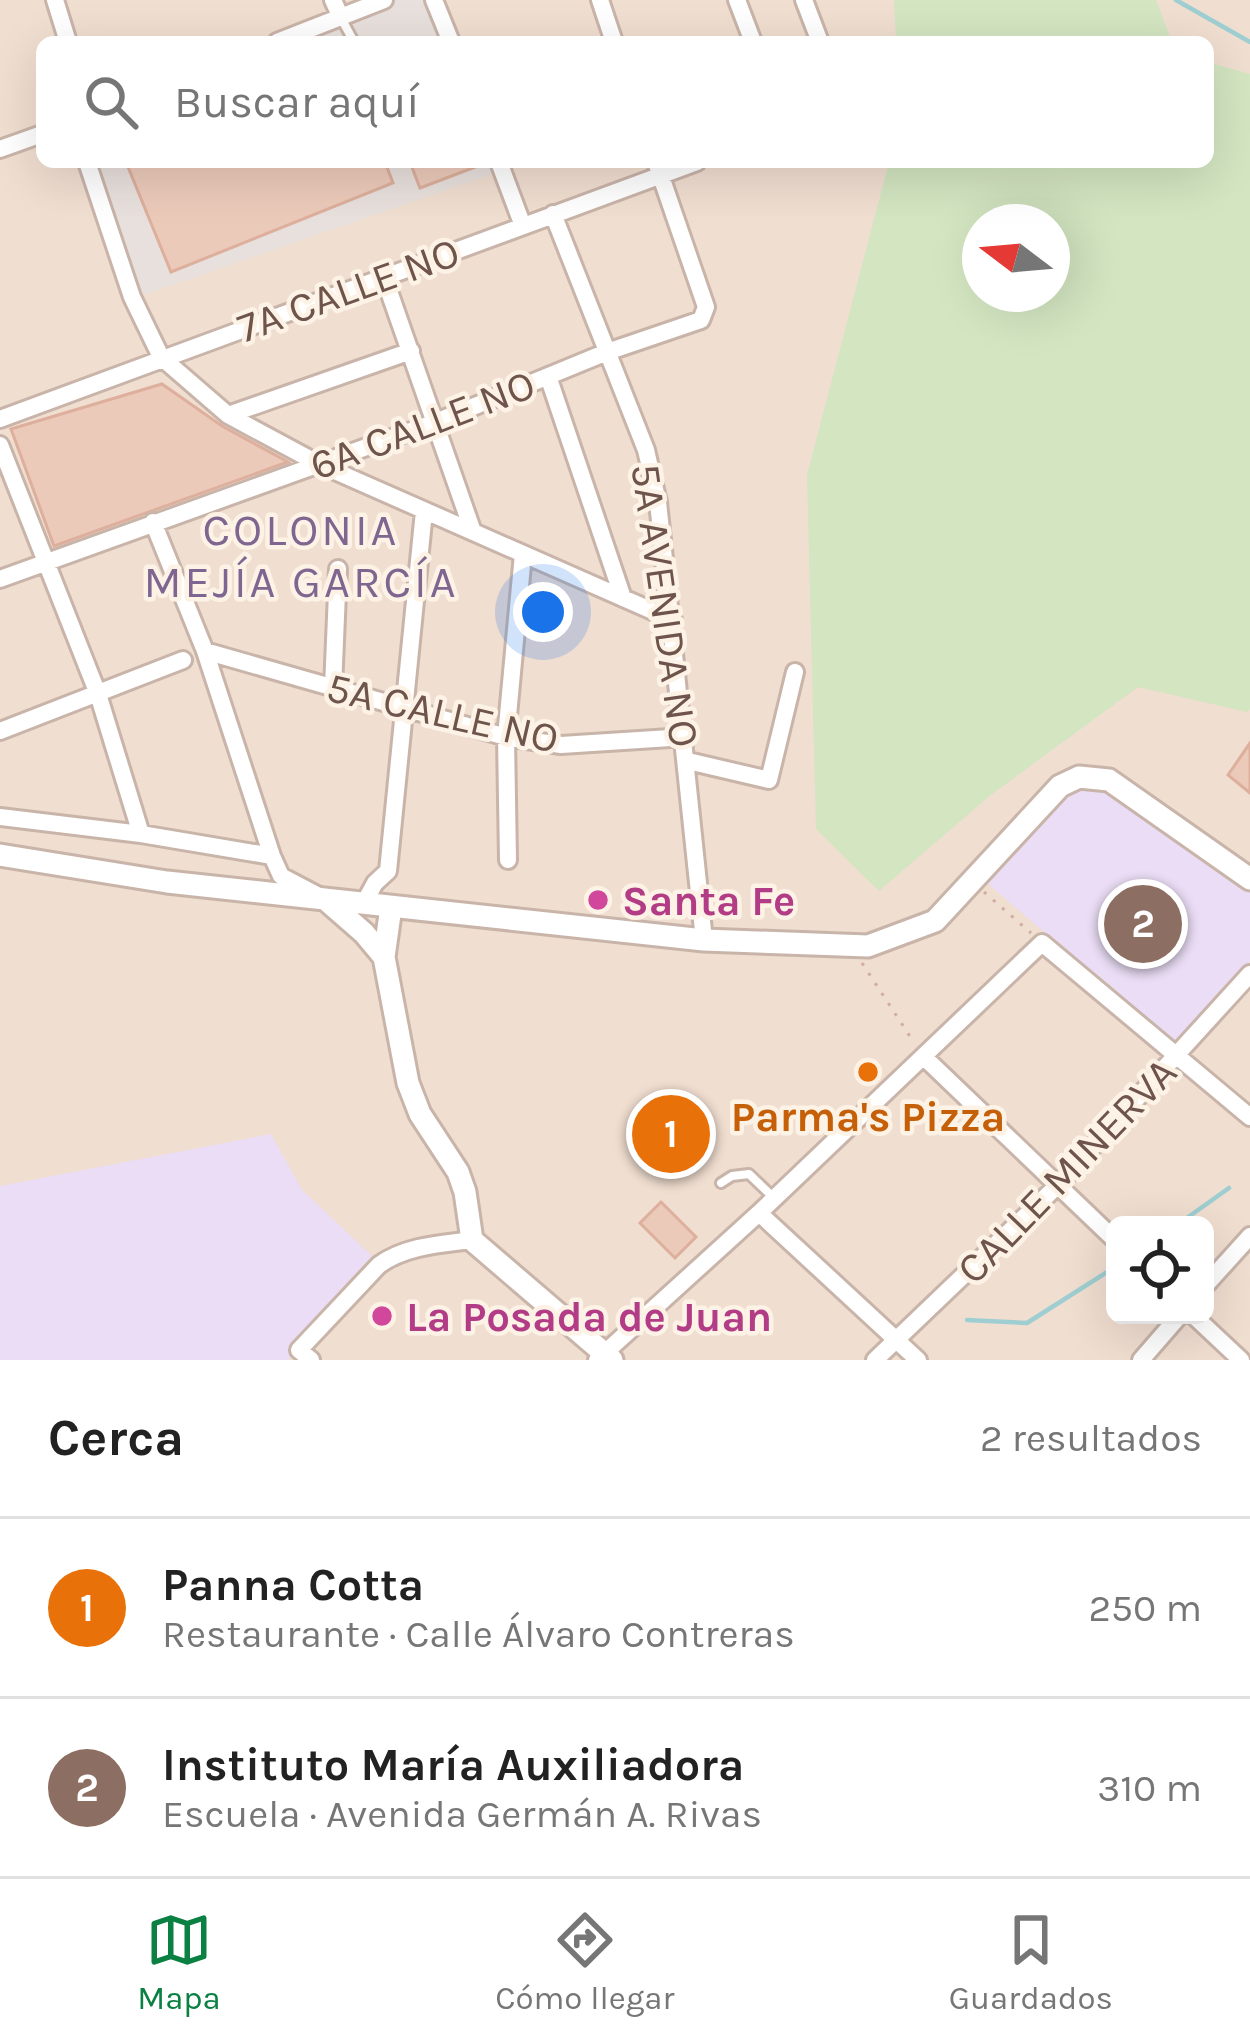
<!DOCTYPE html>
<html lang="es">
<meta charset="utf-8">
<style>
:root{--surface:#fff;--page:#f6f6f6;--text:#222;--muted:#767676;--line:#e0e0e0;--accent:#0b8043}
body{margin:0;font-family:Karla,sans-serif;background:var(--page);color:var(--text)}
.controls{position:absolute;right:36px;bottom:36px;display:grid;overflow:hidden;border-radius:18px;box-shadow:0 12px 48px #0002}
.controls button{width:108px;height:108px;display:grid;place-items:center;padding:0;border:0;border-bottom:3px solid var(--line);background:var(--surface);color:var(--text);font:60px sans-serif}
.compass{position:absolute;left:962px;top:204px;width:108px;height:108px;border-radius:50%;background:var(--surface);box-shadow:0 12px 48px #0002;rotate:286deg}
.you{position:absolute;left:543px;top:612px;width:42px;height:42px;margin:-30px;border:9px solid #fff;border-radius:50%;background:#1a73e8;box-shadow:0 0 0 18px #1a73e833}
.badge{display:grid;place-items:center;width:78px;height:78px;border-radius:50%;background:var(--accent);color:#fff;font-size:39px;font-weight:700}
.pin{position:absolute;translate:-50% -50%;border:6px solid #fff;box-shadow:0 3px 12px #0006}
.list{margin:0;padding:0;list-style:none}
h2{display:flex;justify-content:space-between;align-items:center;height:156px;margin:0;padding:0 48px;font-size:51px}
h2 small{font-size:39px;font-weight:400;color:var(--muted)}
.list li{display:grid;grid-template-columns:78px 1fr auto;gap:36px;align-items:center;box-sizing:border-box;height:180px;padding:0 48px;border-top:3px solid var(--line)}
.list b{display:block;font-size:45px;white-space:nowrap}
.list p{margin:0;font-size:39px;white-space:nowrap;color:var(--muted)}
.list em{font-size:39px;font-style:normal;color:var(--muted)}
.icon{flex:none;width:66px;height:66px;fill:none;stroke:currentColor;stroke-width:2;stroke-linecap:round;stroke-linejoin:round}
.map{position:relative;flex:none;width:1250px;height:1360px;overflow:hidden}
.search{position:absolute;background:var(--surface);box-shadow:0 12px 48px #0002;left:36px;right:36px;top:36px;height:132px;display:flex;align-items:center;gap:30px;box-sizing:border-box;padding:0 42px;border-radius:18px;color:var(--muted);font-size:45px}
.sheet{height:516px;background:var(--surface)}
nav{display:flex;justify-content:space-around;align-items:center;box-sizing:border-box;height:168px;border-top:3px solid var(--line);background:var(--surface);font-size:33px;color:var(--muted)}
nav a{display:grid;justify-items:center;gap:6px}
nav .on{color:var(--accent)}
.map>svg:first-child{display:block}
.residential{fill:#f0ded0;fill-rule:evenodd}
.industrial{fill:#e8e0dc}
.education{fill:#eaddf5}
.green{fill:#d3e5c1;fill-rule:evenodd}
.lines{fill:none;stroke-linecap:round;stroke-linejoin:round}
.stream{stroke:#9eced1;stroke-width:4.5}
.building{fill:#eccaba;stroke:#ddaf9c;stroke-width:3}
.service-casing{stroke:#c9b4a9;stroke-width:14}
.minor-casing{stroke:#c9b4a9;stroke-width:22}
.tertiary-casing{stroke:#c9b4a9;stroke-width:27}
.path{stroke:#d0ad9e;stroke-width:3;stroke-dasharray:3 9;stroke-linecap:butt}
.service{stroke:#fff;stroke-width:8}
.minor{stroke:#fff;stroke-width:16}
.tertiary{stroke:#fff;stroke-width:21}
.hotel-dot{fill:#d1479c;stroke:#fdf2e6;stroke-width:4.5}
.food-dot{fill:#e8710a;stroke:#fdf2e6;stroke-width:4.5}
.labels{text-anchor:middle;stroke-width:9;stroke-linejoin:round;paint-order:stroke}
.street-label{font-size:42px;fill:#6e544a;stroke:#fdf2e6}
.hotel-label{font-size:42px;font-weight:bold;fill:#b23c85;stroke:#fdf2e6;text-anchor:start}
.food-label{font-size:42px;font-weight:bold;fill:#c56008;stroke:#fdf2e6}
.neighbourhood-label{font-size:45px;letter-spacing:3px;fill:#7f6691;stroke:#fdf2e6}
</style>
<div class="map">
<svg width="1250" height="1360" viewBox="0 0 1250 1360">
<rect width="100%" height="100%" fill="#faede0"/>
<path class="residential" d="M0,0H1250V1360H0ZM42,42H1208V162H42ZM980,222H1052V294H980ZM1115,1225H1205V1315H1115Z"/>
<path class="industrial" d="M389,0H436L453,42H283Z
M89,162H501L504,170L135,298Z"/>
<path class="education" d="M1100,786L1250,888V961L1176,1046L986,882L1074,787Z
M271,1134L302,1190L372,1256L301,1333L299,1350L288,1360H0V1186Z"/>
<path class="green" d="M894,0H1156L1172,42H896Z
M1208,62L1250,74V709L1247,712L1138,687L992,794L879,891L816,829L807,475L889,162H1208ZM980,222H1052V294H980Z"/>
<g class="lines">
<path class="stream" d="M1176,0L1250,42
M1177,1225L1229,1188
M967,1320L1027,1323L1115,1267"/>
</g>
<path class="building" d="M126,162H385L393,183L171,272Z
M410,162H486V163L420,188Z
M162,384L222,426L288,462L54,546L11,429Z
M1250,743V793L1228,775Z
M670,1118L687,1136L673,1150L655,1131Z
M661,1202L696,1237L675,1258L640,1223Z"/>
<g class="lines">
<g class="service-casing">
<path id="service" d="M341,18L354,42
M721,1183L732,1176L749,1174L773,1197"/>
</g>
<g class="minor-casing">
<path id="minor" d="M55,0L68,42
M333,0L341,18
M434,0L451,42
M600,0L614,42
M737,0L753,42
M804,0L820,42
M277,42L384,0
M0,149L42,134
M87,162L132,297L161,357L228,415L319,464L673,620
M499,162L523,226
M553,214L646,450L658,502L704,940
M384,277L473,532
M548,376L623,598
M228,415L411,351
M0,419L697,162
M0,445L98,694L141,834
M153,522L205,651L272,856L281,876L319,896
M0,579L436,422L607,352L701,320L706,307L656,162
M205,651L506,737L561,745L686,737
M333,688L338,569
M0,731L183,660
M688,761L769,780L795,672
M0,817L141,834L272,856
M508,860L506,737L523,554
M364,903L375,883L388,871L424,511
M924,1057L1115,1240
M759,1213L918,1360
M1205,1286L1250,1236
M1193,1315L1241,1360
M311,1360L299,1350L379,1265C405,1246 440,1244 472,1240
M597,1360L759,1213L1042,943L1250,1117
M875,1360L1058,1185L1250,974
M1141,1360L1180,1315"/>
</g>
<g class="tertiary-casing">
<path id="tertiary" d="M0,855L167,882L704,940L868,946L935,921L1060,786L1079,777L1109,780L1250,879
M325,899L364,933L384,957
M391,907L384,957L408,1083L420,1114L458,1172L465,1192L472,1240L612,1360"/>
</g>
<path class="path" d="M984,892L1031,933
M862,963L913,1041"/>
<use href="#service" class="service"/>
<use href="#minor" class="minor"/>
<use href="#tertiary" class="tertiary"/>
</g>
<g class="hotel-dot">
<circle cx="598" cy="900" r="12"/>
<circle cx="382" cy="1316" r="12"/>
</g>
<circle class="food-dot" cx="868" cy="1072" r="12"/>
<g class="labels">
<g class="street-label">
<text transform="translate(348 289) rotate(-20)" y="15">7A CALLE NO</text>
<text transform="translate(422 424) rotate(-21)" y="15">6A CALLE NO</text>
<text transform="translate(666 605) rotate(82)" y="15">5A AVENIDA NO</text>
<text transform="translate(443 712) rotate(13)" y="15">5A CALLE NO</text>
<text transform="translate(1066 1170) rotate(-46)" y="15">CALLE MINERVA</text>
</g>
<g class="hotel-label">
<text x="622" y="915">Santa Fe</text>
<text x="406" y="1331">La Posada de Juan</text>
</g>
<g class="food-label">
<text x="868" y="1131">Parma's Pizza</text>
</g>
<g class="neighbourhood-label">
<text x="301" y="545">COLONIA<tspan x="301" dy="52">MEJÍA GARCÍA</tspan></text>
</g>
</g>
</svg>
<div class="controls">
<button><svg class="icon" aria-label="locate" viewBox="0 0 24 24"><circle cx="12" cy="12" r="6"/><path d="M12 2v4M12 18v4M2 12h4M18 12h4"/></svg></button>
</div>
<svg class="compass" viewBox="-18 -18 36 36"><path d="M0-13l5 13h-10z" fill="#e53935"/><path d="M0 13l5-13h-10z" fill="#767676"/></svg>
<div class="you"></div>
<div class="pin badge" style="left:671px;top:1134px;background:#e8710a">1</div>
<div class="pin badge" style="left:1143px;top:924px;background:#8d6e63">2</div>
<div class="search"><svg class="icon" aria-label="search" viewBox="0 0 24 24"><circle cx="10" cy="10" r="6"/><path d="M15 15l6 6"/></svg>Buscar aquí</div>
</div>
<section class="sheet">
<h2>Cerca<small>2 resultados</small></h2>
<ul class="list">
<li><span class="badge" style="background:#e8710a">1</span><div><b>Panna Cotta</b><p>Restaurante · Calle Álvaro Contreras</p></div><em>250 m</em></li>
<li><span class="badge" style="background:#8d6e63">2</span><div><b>Instituto María Auxiliadora</b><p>Escuela · Avenida Germán A. Rivas</p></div><em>310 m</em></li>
</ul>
</section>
<nav>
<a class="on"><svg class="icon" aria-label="map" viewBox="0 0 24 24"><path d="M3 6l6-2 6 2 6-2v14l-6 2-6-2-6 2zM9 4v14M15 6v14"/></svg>Mapa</a>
<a><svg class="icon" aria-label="directions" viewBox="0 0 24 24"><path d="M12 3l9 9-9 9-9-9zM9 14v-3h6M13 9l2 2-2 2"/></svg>Cómo llegar</a>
<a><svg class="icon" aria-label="saved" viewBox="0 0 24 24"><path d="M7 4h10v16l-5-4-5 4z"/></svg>Guardados</a>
</nav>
